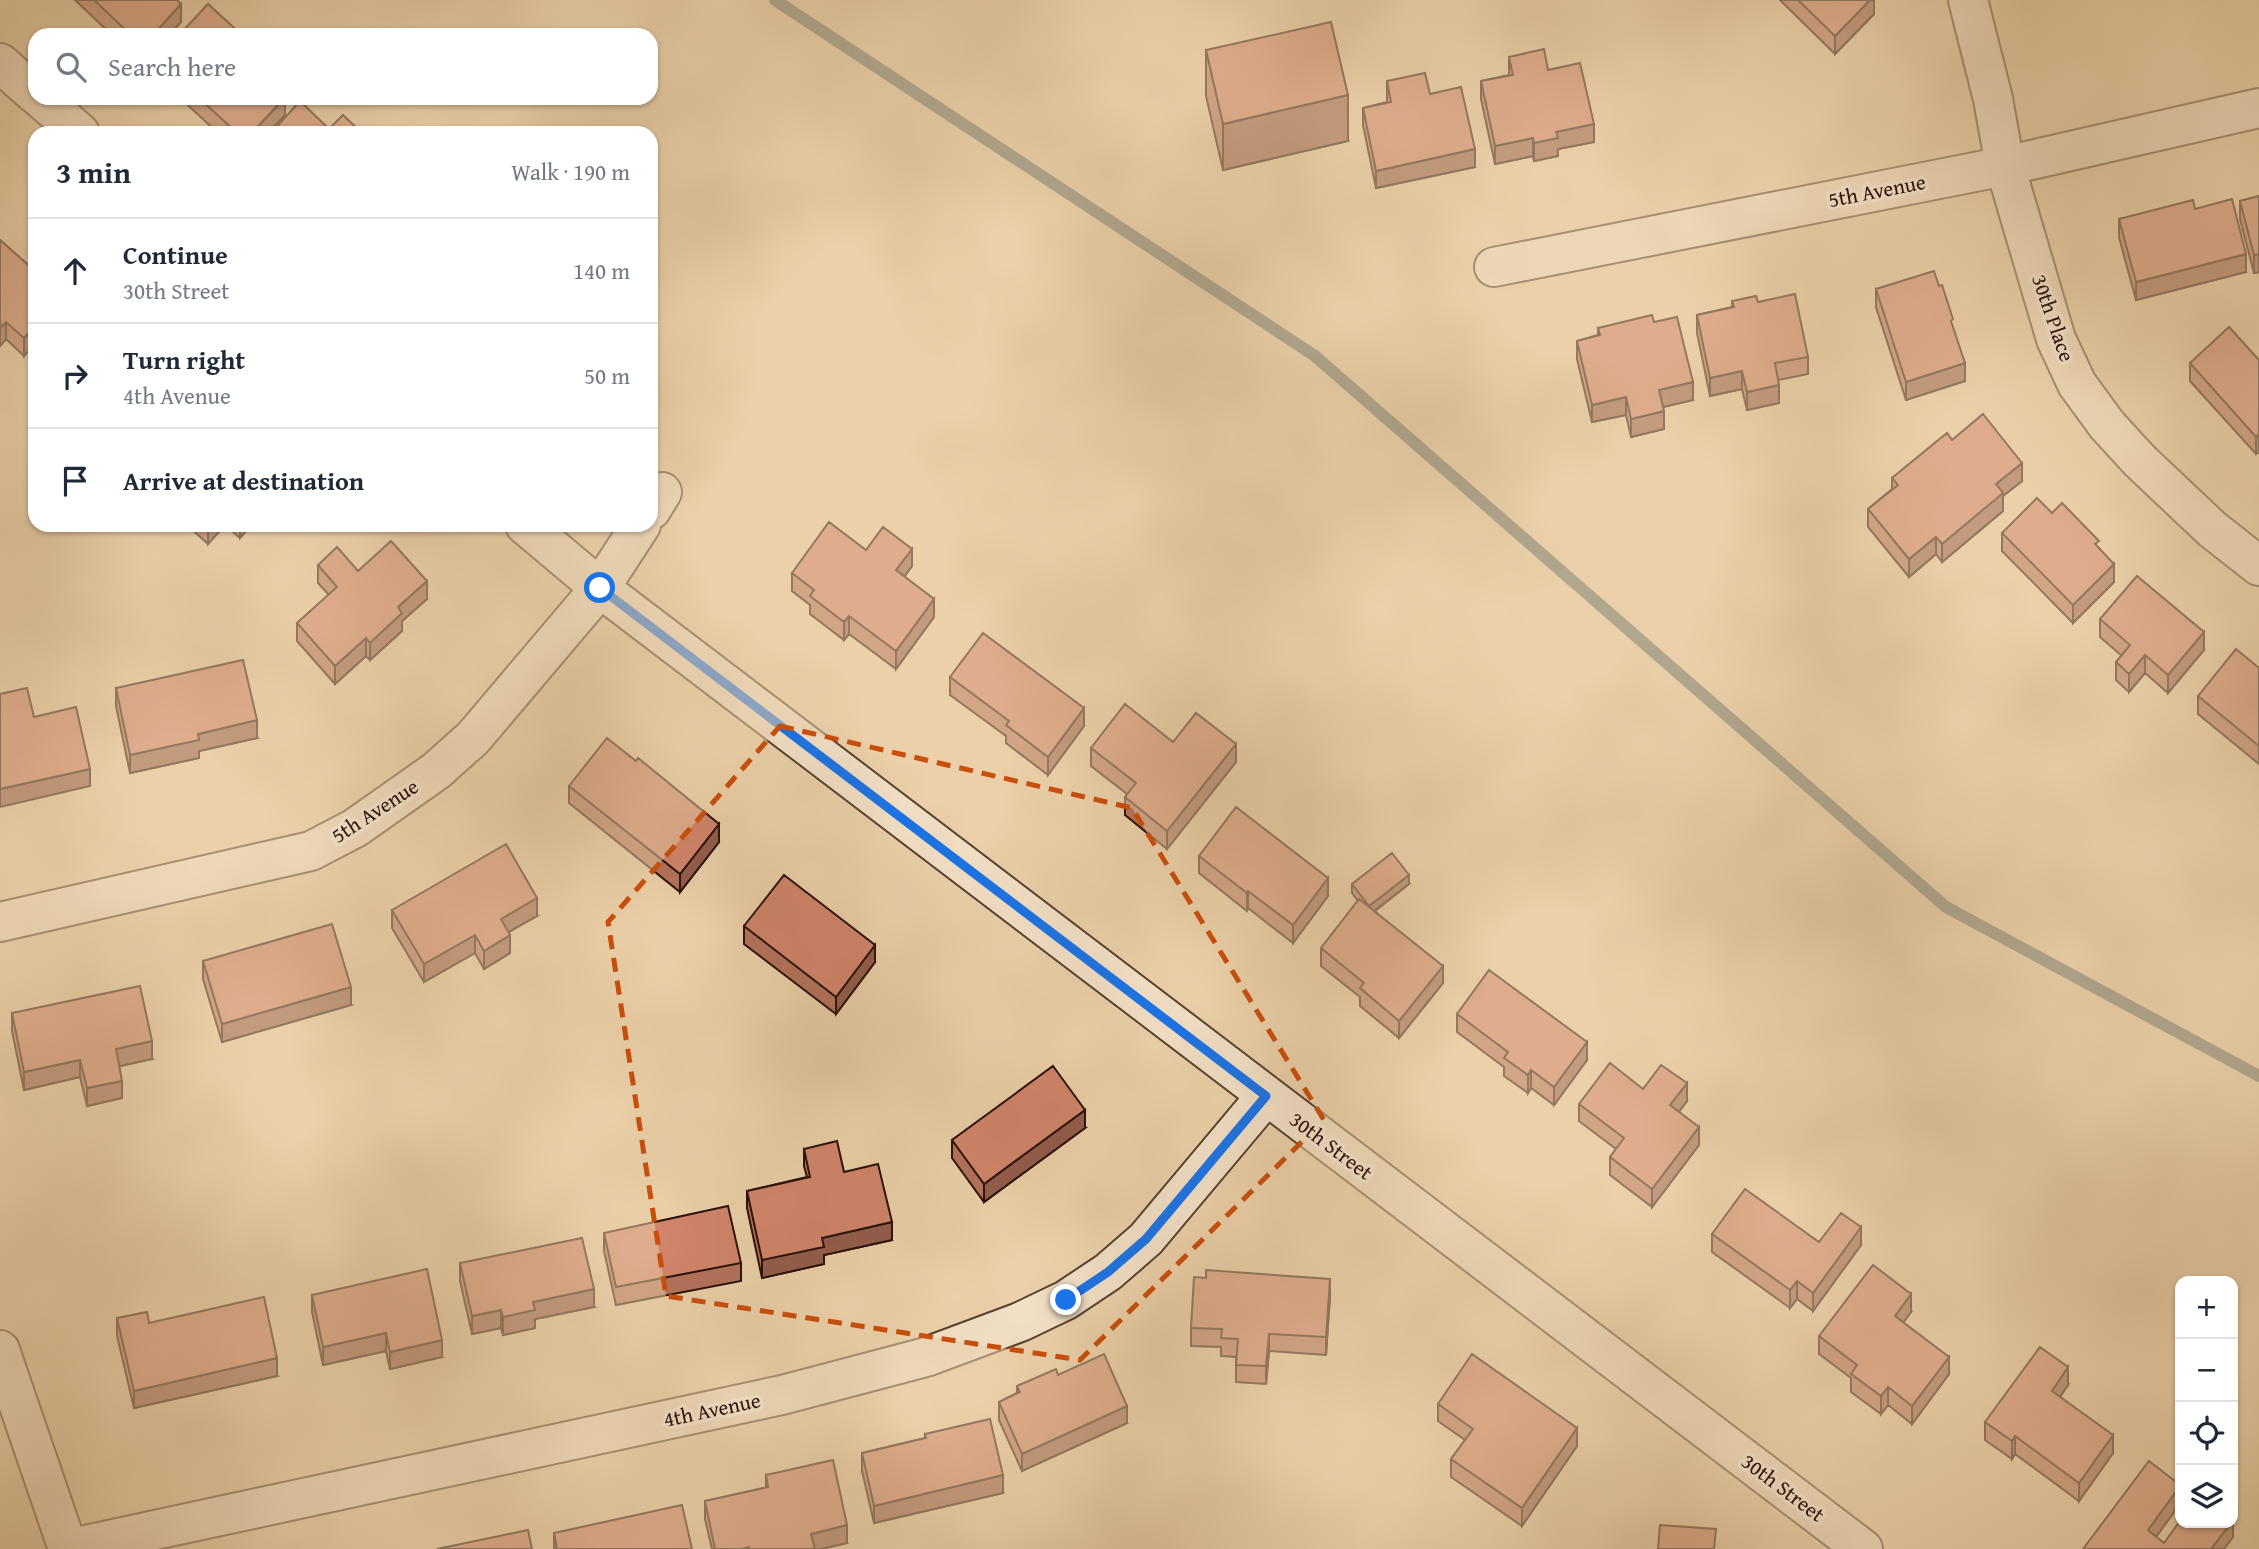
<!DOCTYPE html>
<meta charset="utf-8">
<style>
:root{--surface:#fff;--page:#f2f2f3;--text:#1f2937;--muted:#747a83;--line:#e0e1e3}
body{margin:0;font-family:"Gentium Book Plus",serif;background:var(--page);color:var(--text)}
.controls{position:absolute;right:21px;bottom:21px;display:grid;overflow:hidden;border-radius:14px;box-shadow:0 2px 5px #0004}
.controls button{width:63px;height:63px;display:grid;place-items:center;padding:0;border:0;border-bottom:2px solid var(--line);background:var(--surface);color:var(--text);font:35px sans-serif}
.stop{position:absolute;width:21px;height:21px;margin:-16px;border:5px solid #1a73e8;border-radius:50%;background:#fff}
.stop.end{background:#1a73e8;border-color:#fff;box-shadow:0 2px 7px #0008}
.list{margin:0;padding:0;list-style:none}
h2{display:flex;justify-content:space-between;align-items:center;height:91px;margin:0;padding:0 28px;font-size:30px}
h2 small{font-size:23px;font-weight:400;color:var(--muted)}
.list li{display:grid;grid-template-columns:46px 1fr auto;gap:21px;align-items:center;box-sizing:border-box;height:105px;padding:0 28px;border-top:2px solid var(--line)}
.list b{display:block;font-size:26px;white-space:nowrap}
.list p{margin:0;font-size:23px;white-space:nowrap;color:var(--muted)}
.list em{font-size:23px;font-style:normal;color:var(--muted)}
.icon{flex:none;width:38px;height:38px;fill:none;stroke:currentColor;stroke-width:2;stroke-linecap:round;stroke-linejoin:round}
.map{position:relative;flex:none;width:2259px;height:1549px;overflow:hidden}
.search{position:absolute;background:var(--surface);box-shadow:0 2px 5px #0004;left:28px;top:28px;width:630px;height:77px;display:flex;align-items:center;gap:18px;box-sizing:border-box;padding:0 24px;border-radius:21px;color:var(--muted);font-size:26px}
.panel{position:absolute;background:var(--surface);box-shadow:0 2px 5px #0004;left:28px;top:126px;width:630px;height:406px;border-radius:21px}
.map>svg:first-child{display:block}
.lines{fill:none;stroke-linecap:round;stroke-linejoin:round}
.stream{stroke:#6c736d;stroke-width:12}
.minor-casing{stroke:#574030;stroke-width:42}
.minor{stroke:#f2e0c7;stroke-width:38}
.wall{fill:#b4725c;stroke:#261007;stroke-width:2}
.shaded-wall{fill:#925c4b;stroke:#261007;stroke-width:2}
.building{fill:#d1846b;stroke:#261007;stroke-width:2}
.route{stroke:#1a73e8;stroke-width:9}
.marked{fill:none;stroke:#cb4e0b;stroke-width:5;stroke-dasharray:14 9;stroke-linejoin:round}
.labels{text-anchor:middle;stroke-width:7;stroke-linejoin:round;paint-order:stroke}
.street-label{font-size:21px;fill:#261007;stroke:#f2e0c7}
</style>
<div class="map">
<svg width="2259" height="1549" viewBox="0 0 2259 1549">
<rect width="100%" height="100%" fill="#ebd0a9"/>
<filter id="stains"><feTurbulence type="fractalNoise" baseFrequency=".00286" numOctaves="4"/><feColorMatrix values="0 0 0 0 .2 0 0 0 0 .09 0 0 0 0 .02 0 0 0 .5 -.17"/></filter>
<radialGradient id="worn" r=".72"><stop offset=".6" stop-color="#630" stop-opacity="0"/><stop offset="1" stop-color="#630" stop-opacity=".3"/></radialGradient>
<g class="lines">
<path class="stream" d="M775,0L1315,356L1946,907L2259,1076"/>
<g class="minor-casing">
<path id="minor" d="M1968,0L1993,99L2005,166L2056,339L2077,384L2107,425L2140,461L2212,529L2259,566
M0,63L35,94
M40,98L80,133
M1494,267L2005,166L2259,108
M651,510L662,492
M525,525L600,588L1863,1549
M0,922L311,851L355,828L436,771L473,738L600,588L641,525
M0,1350L68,1549
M67,1549L782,1395L926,1357L1020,1322L1066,1300L1108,1272L1146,1239L1266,1096"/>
</g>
<use href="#minor" class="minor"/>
</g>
<path class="wall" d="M75,0H177L181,22L169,35H112Z
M1780,0H1874V14L1835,54Z
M1206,50L1348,141L1223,170L1206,96Z
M1509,57L1548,70L1594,142L1558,149V156L1534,161L1533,156L1495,164L1481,99V81L1509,75Z
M1387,81L1430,94L1475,167L1376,188L1363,125V108L1387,102Z
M180,98H285V115L268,133H218Z
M2259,196V272L2254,273L2240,219V201Z
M2195,209L2246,272L2136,300L2119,237V219Z
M0,240L35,271L24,356L6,339L0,346Z
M1876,289L1953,328L1965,381L1906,400L1876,307Z
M1732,301L1758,302L1808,357V374L1778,380L1779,403L1747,410L1742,389L1710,396L1697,333V315L1732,307Z
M1598,328L1693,400L1663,407L1664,429L1631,437L1626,415L1592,422L1577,359V341L1598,335Z
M2259,360V452L2256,454L2190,381V363Z
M1952,440L2022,481L2003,496V511L1942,562L1936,554L1909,577L1868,527V509L1892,489V478Z
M2052,513L2099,548L2114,582L2073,623L2002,551V533Z
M187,525H225L208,544Z
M225,525H251L240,538Z
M866,550L912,566L904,577L934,617L896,669L849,634L844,640L810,614V605L792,591V573Z
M318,565L358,571L427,599L402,621V631L370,660L366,656L335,684L297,641V623L329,595L318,583Z
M2100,619L2204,650L2168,693L2145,673L2129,692L2116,680V662L2122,656L2100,637Z
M2259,668V764L2198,714V696Z
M950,677L1084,726L1048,775L1006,743V736L950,695Z
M116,688L257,738L199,751V758L130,773L116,706Z
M1173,742L1236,762L1167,849L1125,815V797L1127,794L1091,766V748Z
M636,761L719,842L680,892L569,803V786Z
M1199,856L1328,896L1293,943L1248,908L1247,911L1199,873Z
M1352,884H1409L1375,911L1443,983L1399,1038L1360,1006V997L1321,966V948L1358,901L1352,893Z
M392,910L537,916L509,932L510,953L484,969L475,953L424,982L392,928Z
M744,926L875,962L836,1014L744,944Z
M203,961L351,1005L222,1042L203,979Z
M12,1013L152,1059L119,1066L122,1098L87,1106L80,1077L24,1090L12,1031Z
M1457,1014L1587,1060L1554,1105L1531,1088L1528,1093L1504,1076V1067L1457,1032Z
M1643,1089L1687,1101L1679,1112L1699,1145L1652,1207L1610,1175V1157L1616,1149L1579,1121V1104Z
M1085,1128L984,1202L952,1158V1140Z
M804,1149L844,1172L892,1240L824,1255V1264L762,1278L747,1208V1191L807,1177L804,1166Z
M604,1233L741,1263V1281L616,1305L604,1251Z
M1712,1234L1819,1242L1861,1245L1813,1311L1797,1299L1790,1308L1712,1252Z
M460,1263L594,1307L535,1319V1328L503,1335L501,1328L472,1334L460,1281Z
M312,1295L442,1357L390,1369L386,1351L323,1365L312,1312Z
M1330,1296L1326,1355L1269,1351L1266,1384L1236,1382V1357L1221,1356V1347L1191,1346V1328Z
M1911,1312L1903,1322L1949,1374L1912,1424L1888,1405L1881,1414L1851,1392V1378L1819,1354V1336Z
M117,1318L149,1323L277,1376L134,1408L117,1336Z
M1058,1375L1127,1423L1022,1471L999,1420V1402L1017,1393V1386Z
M2068,1385L2060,1397L2113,1453L2079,1501L2015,1454L2012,1459L1985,1440V1422Z
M1438,1404L1577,1446L1522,1526L1451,1477V1459L1465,1440L1438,1421Z
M925,1434L1003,1493L874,1523L862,1471V1453L925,1438Z
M766,1475L847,1543L821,1549H712L705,1519V1501L766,1488Z
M554,1533L692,1549H554Z"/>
<path class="shaded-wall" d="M1870,0H1874V14L1835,54V36Z
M181,4V22L169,35H153Z
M1348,95V141L1223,170V124Z
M285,98V115L268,133H252Z
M1594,124V142L1558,149V156L1534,161V143L1556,132Z
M1533,138V156L1495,164V146Z
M1475,149V167L1376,188V171Z
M2246,254V272L2136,300V282Z
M2259,254V272L2254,273V255Z
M6,322V339L0,346V328Z
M35,326V344L24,356V338Z
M1965,363V381L1906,400V382Z
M1742,371V389L1710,396V378Z
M1693,382V400L1659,408V390Z
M1779,385V403L1747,410V392Z
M1626,397V415L1592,422V405Z
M1664,411V429L1631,437V419Z
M2259,434V452L2256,454V437Z
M2022,463V481L2003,496V511L1942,562V544L1996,484Z
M209,525H225L208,544V526Z
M240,525H251L240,538Z
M1936,537V554L1909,577V559Z
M912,549V566L896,588V570Z
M2114,564V582L2073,623V605Z
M427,581V599L402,621V631L370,660V643L398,607Z
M934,599V617L896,669V651Z
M849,616V634L844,640V622Z
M2204,632V650L2168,693V675Z
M366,638V656L335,684V666Z
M2145,655V673L2129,692V674Z
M1084,708V726L1048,775V757Z
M257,720V738L199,751V758L130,773V755L198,734Z
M1236,744V762L1167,849V831Z
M90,769V786L0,807V789Z
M719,824V842L680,892V874Z
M1409,875V884L1369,915V906Z
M1328,878V896L1293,943V925Z
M1248,891V908L1247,911V893Z
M537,898V916L501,936V919Z
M475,935V953L424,982V964Z
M510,935V953L484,969V951Z
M875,945V962L836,1014V997Z
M1443,966V983L1399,1038V1021Z
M351,987V1005L222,1042V1024Z
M152,1041V1059L116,1067V1049Z
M1587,1042V1060L1554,1105V1087Z
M80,1060V1077L24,1090V1072Z
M1531,1070V1088L1528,1093V1075Z
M122,1081V1098L87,1106V1088Z
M1687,1083V1101L1670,1123V1105Z
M1085,1110V1128L984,1202V1184Z
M1699,1127V1145L1652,1207V1189Z
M892,1222V1240L824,1255V1264L762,1278V1260L822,1238Z
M1861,1227V1245L1813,1311V1293Z
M1330,1279V1296L1326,1355V1337Z
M1797,1281V1299L1790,1308V1290Z
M594,1289V1307L535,1319V1328L503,1335V1317L533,1302Z
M1911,1294V1312L1895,1334V1316Z
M501,1310V1328L472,1334V1316Z
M386,1333V1351L323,1365V1347Z
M1269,1334V1351L1266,1384V1366Z
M442,1340V1357L390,1369V1352Z
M1949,1357V1374L1912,1424V1406Z
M277,1358V1376L134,1408V1391Z
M2068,1367V1385L2052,1408V1391Z
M1888,1387V1405L1881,1414V1396Z
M1127,1406V1423L1022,1471V1454Z
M1577,1428V1446L1522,1526V1508Z
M2113,1435V1453L2079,1501V1483Z
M2015,1436V1454L2012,1459V1441Z
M1003,1475V1493L874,1523V1506Z
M2180,1486V1504L2148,1548V1530Z
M2233,1519V1537L2224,1549H2211L2231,1523H2233Z
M847,1525V1543L821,1549H811V1534Z"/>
<path class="building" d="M94,0H177L181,4L153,35H131Z
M1798,0H1870L1835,36Z
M208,4L242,35H179Z
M1331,22L1348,95L1223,124L1206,50Z
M1544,49L1548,70L1580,63L1594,124L1556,132L1558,138L1534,143L1533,138L1495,146L1481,81L1513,75L1509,57Z
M1425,73L1430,94L1461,87L1475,149L1376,171L1363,108L1391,102L1387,81Z
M199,98H284L252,133H237Z
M300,101L329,129L343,115L362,133H271Z
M2259,196V254L2254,255L2240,201Z
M2232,199L2246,254L2136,282L2119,219L2193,200L2195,209Z
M0,240L35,271V326L24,338L6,322L0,328Z
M1934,271L1939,286L1942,285L1953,319L1951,321L1965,363L1906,382L1876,289Z
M1795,294L1808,357L1775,363L1779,385L1747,392L1742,371L1710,378L1697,315L1734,307L1732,301L1756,296L1758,302Z
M1652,315L1654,322L1677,317L1693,382L1659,390L1664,411L1631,419L1626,397L1592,405L1577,341L1600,335L1598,328Z
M2229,327L2259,360V434L2256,437L2190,363Z
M1983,414L2022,463L1996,484L2003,493L1942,544L1936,537L1909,559L1868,509L1898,485L1892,478L1947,433L1952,440Z
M2037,498L2052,513L2062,503L2099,541L2095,544L2114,564L2073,605L2002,533Z
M829,522L866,550L883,527L912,549L896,570L934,599L896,651L849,616L844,622L810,596L814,590L792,573Z
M391,541L427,581L398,607L402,613L370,643L366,638L335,666L297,623L337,587L318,565L337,547L358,571Z
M2137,576L2204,632L2168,675L2145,655L2129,674L2116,662L2130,645L2100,619Z
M983,633L1084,708L1048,757L1006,725L1009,721L950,677Z
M2236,649L2259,668V746L2198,696Z
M243,660L257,720L198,734L199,740L130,755L116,688Z
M27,688L34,717L76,707L90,769L0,789V694Z
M1125,704L1173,742L1196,713L1236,744L1167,831L1125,797L1136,783L1091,748Z
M607,738L636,761L638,758L719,824L680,874L569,786Z
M1236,807L1328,878L1293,925L1248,891L1247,893L1199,856Z
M506,844L537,898L501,919L510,935L484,951L475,935L424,964L392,910Z
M1392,853L1409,875L1369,906L1352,884Z
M784,875L875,945L836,997L744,926Z
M1359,899L1443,966L1399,1021L1360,988L1364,983L1321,948Z
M332,924L351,987L222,1024L203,961Z
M1489,970L1587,1042L1554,1087L1531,1070L1528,1075L1504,1058L1508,1052L1457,1014Z
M140,986L152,1041L116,1049L122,1081L87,1088L80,1060L24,1072L12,1013Z
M1610,1063L1643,1089L1661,1065L1687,1083L1670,1105L1699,1127L1652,1189L1610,1157L1624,1138L1579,1104Z
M1053,1066L1085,1110L984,1184L952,1140Z
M837,1141L844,1172L878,1164L892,1222L822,1238L824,1247L762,1260L747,1191L810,1177L804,1149Z
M1745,1189L1819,1242L1841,1213L1861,1227L1813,1293L1797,1281L1790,1290L1712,1234Z
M728,1206L741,1263L616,1287L604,1233Z
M582,1238L594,1289L533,1302L535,1310L503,1317L501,1310L472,1316L460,1263Z
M1873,1265L1911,1294L1895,1316L1949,1357L1912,1406L1888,1387L1881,1396L1851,1374L1857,1365L1819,1336Z
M427,1269L442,1340L390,1352L386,1333L323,1347L312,1295Z
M1206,1270L1330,1279L1326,1337L1269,1334L1266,1366L1236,1365L1238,1339L1221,1338L1222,1329L1191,1328L1194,1277L1206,1278Z
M264,1297L277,1358L134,1391L117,1318L147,1312L149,1323Z
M2040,1347L2068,1367L2052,1391L2113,1435L2079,1483L2015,1436L2012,1441L1985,1422Z
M1104,1354L1127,1406L1022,1454L999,1402L1020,1392L1017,1386L1056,1369L1058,1375Z
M1472,1354L1577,1428L1522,1508L1451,1459L1473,1429L1438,1404Z
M990,1419L1003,1475L874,1506L862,1453L926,1438L925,1434Z
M833,1460L847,1525L811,1534L815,1549H749V1547L742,1549H715L705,1501L768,1487L766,1475Z
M2149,1461L2180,1485V1486L2148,1530L2164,1543L2180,1521V1523H2231L2211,1549H2083Z
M682,1505L692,1549H557L554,1533Z
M1660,1525L1716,1529L1714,1549H1658Z
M528,1530L532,1549H437Z"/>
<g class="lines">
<path class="route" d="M600,588L1266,1096L1146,1239L1108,1272L1066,1300"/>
</g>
<path d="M0 0H2259V1549H0ZM780,726L1132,808L1324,1120L1080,1360L666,1296L608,922Z" fill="#ebd0a9" fill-opacity=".55" fill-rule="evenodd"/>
<path class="marked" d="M780,726L1132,808L1324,1120L1080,1360L666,1296L608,922Z"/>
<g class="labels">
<g class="street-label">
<text transform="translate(1877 191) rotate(-11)" y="7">5th Avenue</text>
<text transform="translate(2053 318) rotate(71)" y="7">30th Place</text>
<text transform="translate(375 811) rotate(-33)" y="7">5th Avenue</text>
<text transform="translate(1331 1146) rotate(37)" y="7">30th Street</text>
<text transform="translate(712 1410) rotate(-12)" y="7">4th Avenue</text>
<text transform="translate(1783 1488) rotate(37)" y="7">30th Street</text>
</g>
</g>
<rect width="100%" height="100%" filter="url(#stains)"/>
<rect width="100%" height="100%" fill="url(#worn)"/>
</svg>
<div class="controls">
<button>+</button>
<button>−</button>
<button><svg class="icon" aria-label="locate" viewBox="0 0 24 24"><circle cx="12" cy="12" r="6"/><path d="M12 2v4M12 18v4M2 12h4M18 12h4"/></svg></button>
<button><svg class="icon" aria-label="layers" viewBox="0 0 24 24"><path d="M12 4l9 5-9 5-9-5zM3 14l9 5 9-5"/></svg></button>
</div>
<div class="stop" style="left:600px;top:588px"></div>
<div class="stop end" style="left:1066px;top:1300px"></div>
<div class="search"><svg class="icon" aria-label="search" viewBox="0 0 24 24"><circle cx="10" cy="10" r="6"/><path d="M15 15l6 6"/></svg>Search here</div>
<section class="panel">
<h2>3 min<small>Walk · 190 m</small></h2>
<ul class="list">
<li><svg class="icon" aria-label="ahead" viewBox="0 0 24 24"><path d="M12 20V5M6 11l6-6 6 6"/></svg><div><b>Continue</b><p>30th Street</p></div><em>140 m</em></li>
<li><svg class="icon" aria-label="right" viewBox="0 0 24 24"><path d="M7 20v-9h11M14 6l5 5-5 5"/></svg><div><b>Turn right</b><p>4th Avenue</p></div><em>50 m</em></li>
<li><svg class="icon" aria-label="arrive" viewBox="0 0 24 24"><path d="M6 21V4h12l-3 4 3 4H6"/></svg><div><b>Arrive at destination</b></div></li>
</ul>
</section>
</div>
